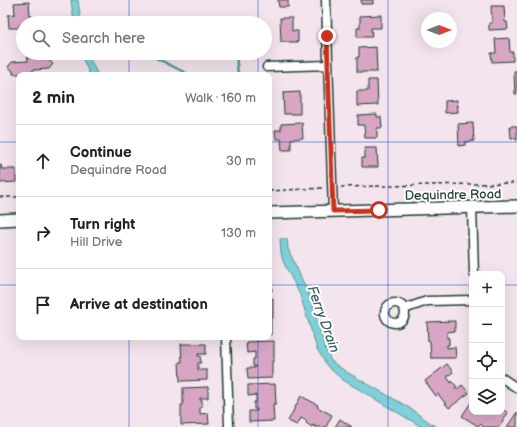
<!DOCTYPE html>
<meta charset="utf-8">
<style>
:root{--surface:#fff;--page:#f6f6f6;--text:#222;--muted:#767676;--line:#e0e0e0}
body{margin:0;font-family:"Balsamiq Sans",sans-serif;background:var(--page);color:var(--text)}
.controls{position:absolute;right:12px;bottom:12px;display:grid;overflow:hidden;border-radius:8px;box-shadow:0 4px 16px #0002}
.controls button{width:36px;height:36px;display:grid;place-items:center;padding:0;border:0;border-bottom:1px solid var(--line);background:var(--surface);color:var(--text);font:20px sans-serif}
.compass{position:absolute;left:421px;top:12px;width:36px;height:36px;border-radius:50%;background:var(--surface);box-shadow:0 4px 16px #0002;rotate:90deg}
.stop{position:absolute;width:12px;height:12px;margin:-9px;border:3px solid #c8321e;border-radius:50%;background:#fff}
.stop.end{background:#c8321e;border-color:#fff;box-shadow:0 1px 4px #0008}
.list{margin:0;padding:0;list-style:none}
h2{display:flex;justify-content:space-between;align-items:center;height:52px;margin:0;padding:0 16px;font-size:17px}
h2 small{font-size:13px;font-weight:400;color:var(--muted)}
.list li{display:grid;grid-template-columns:26px 1fr auto;gap:12px;align-items:center;box-sizing:border-box;height:72px;padding:0 16px;border-top:1px solid var(--line)}
.list b{display:block;font-size:15px;white-space:nowrap}
.list p{margin:0;font-size:13px;white-space:nowrap;color:var(--muted)}
.list em{font-size:13px;font-style:normal;color:var(--muted)}
.icon{flex:none;width:22px;height:22px;fill:none;stroke:currentColor;stroke-width:2;stroke-linecap:round;stroke-linejoin:round}
.map{position:relative;flex:none;width:517px;height:427px;overflow:hidden}
.search{position:absolute;background:var(--surface);box-shadow:0 4px 16px #0002;left:16px;top:16px;width:256px;height:44px;display:flex;align-items:center;gap:10px;box-sizing:border-box;padding:0 14px;border-radius:22px;color:var(--muted);font-size:15px}
.panel{position:absolute;background:var(--surface);box-shadow:0 4px 16px #0002;left:16px;top:72px;width:256px;height:268px;border-radius:8px}
.map>svg:first-child{display:block}
.water{fill:#7fd0d7;stroke:#599596}
.lines{fill:none;stroke-linecap:round;stroke-linejoin:round}
.stream{stroke:#599596;stroke-width:2.5}
.building{fill:#d8a6c4;stroke:#1f3d34}
.street-casing{stroke:#1f3d34;stroke-width:11}
.secondary-casing{stroke:#1f3d34;stroke-width:14}
.path{stroke:#1f3d34;stroke-width:1.5;stroke-dasharray:4 3;stroke-linecap:butt}
.street{stroke:#fff;stroke-width:8}
.secondary{stroke:#fff;stroke-width:11}
.route{stroke:#c8321e;stroke-width:5}
.grid{fill:none;stroke:#1d4ed8;stroke-width:1;stroke-opacity:0.55}
.labels{text-anchor:middle;stroke-width:4;stroke-linejoin:round;paint-order:stroke}
.street-label{font-size:13px;fill:#1f3d34;stroke:#fff}
.water-label{font-size:14px;font-style:italic;fill:#37625d;stroke:#fff}
</style>
<div class="map">
<svg width="517" height="427" viewBox="0 0 517 427">
<rect width="100%" height="100%" fill="#f3e4ed"/>
<filter id="ink" filterUnits="userSpaceOnUse"><feTurbulence type="fractalNoise" baseFrequency=".025" numOctaves="2"/><feDisplacementMap in="SourceGraphic" scale="8" xChannelSelector="R" yChannelSelector="G"/><feConvolveMatrix kernelMatrix="1 2 1 2 8 2 1 2 1" color-interpolation-filters="sRGB"/></filter>
<g filter="url(#ink)">
<path class="water" d="M71,0H78L81,23H74Z
M80,53H87L98,75H90Z
M280,239H287L288,249L311,299L324,345L331,361L345,371L408,407L436,427H422L343,380L328,367L317,349L300,295L283,261L281,253Z"/>
<g class="lines">
<path class="stream" d="M248,23L250,20
M236,53L238,75
M148,54L190,75"/>
</g>
<path class="building" d="M278,0H288V7H279Z
M361,0H373V4H361Z
M29,2L30,16H32L33,23H23V25H19V28H9L8,15L15,14L14,3Z
M491,6H504L505,22H507L508,29L489,30V23H492Z
M381,15V28H371L372,37H357V28H360V16Z
M280,18H292V31H298V42H281Z
M509,38L510,52H513V61L492,62L491,53H496L495,39Z
M376,47L377,72H357V57H359V48Z
M27,53H50L52,55L48,60L53,64L49,69L33,70L30,74H13V71L8,67L12,62L28,61Z
M514,71H517V94H515Z
M368,80H377L378,105L357,106V91H368Z
M300,92V114H284L283,93Z
M457,100L458,112L445,113V101Z
M377,114V117H381L382,128H377V138H365L364,125H358V115Z
M302,123L303,138L291,139V150H282L281,139H276L275,130H281V124Z
M473,123L474,141L465,142V145L459,146L458,124Z
M510,126H517V140H516V138H511Z
M365,148H377L378,167H362V158H365Z
M0,165H1L2,169H16V182L0,183Z
M269,272H271L272,291H269Z
M273,298V318H271V335H269V299Z
M455,321V331L447,332V338H449V345H447V348L455,347L456,358H431L430,341H428L427,322Z
M274,341V361H272V378L248,379L247,368H255V366H253V359H255V352L247,353L246,342Z
M181,344H206V354H198V356H200L201,363H198V370H207V380L180,381L179,362H182Z
M447,364L453,372L447,377L451,383L452,381L457,387L455,388L456,390L462,385L469,393L449,408L438,394L436,396L425,381Z
M275,384L276,404H273L274,421L249,422V411H257V409H254V402H256V395L248,396V385Z
M208,387V398H200V400H202V407H200V414L208,413L209,424L181,425V405H183V388Z
M301,396L318,405L317,407L332,415L326,427H314L315,426L313,425L312,427L306,423L307,421L301,418L297,425L288,421Z
M472,401V412H494L495,414L496,412H502V409L508,413L499,427H484L480,424L478,426L462,416Z
M517,412V427H507Z
M340,419L352,427H335Z"/>
<g class="lines">
<g class="street-casing">
<path id="street" d="M326,0L333,211
M267,67L328,65
M472,207L474,274
M385 313a10 10 0 1 1 20 0a10 10 0 1 1-20 0Z
M404,309L427,301L472,300
M226,337L229,427
M502,378L517,388"/>
</g>
<g class="secondary-casing">
<path id="secondary" d="M269,213L517,206
M0,220L19,219"/>
</g>
<path class="path" d="M341,187L517,183
M269,191L323,188
M0,197H19
M469,288H472
M469,311H472"/>
<use href="#street" class="street"/>
<use href="#secondary" class="secondary"/>
</g>
</g>
<g class="lines" filter="url(#ink)">
<path class="route" d="M327,36L333,211L379,210"/>
</g>
<path class="grid" d="M129,0V23M258,0V23M388,0V427M129,53V75M258,53V75M0,142H19M269,142H517M0,285H19M269,285H472M502,285H517M129,337V427M258,337V427"/>
<g class="labels">
<g class="street-label">
<text transform="translate(453 194) rotate(-1)" y="5">Dequindre Road</text>
</g>
<g class="water-label">
<text transform="translate(324 319) rotate(70)" y="5">Ferry Drain</text>
</g>
</g>
</svg>
<div class="controls">
<button>+</button>
<button>−</button>
<button><svg class="icon" aria-label="locate" viewBox="0 0 24 24"><circle cx="12" cy="12" r="6"/><path d="M12 2v4M12 18v4M2 12h4M18 12h4"/></svg></button>
<button><svg class="icon" aria-label="layers" viewBox="0 0 24 24"><path d="M12 4l9 5-9 5-9-5zM3 14l9 5 9-5"/></svg></button>
</div>
<svg class="compass" viewBox="-18 -18 36 36"><path d="M0-13l5 13h-10z" fill="#e53935"/><path d="M0 13l5-13h-10z" fill="#767676"/></svg>
<div class="stop" style="left:379px;top:210px"></div>
<div class="stop end" style="left:327px;top:36px"></div>
<div class="search"><svg class="icon" aria-label="search" viewBox="0 0 24 24"><circle cx="10" cy="10" r="6"/><path d="M15 15l6 6"/></svg>Search here</div>
<section class="panel">
<h2>2 min<small>Walk · 160 m</small></h2>
<ul class="list">
<li><svg class="icon" aria-label="ahead" viewBox="0 0 24 24"><path d="M12 20V5M6 11l6-6 6 6"/></svg><div><b>Continue</b><p>Dequindre Road</p></div><em>30 m</em></li>
<li><svg class="icon" aria-label="right" viewBox="0 0 24 24"><path d="M7 20v-9h11M14 6l5 5-5 5"/></svg><div><b>Turn right</b><p>Hill Drive</p></div><em>130 m</em></li>
<li><svg class="icon" aria-label="arrive" viewBox="0 0 24 24"><path d="M6 21V4h12l-3 4 3 4H6"/></svg><div><b>Arrive at destination</b></div></li>
</ul>
</section>
</div>
